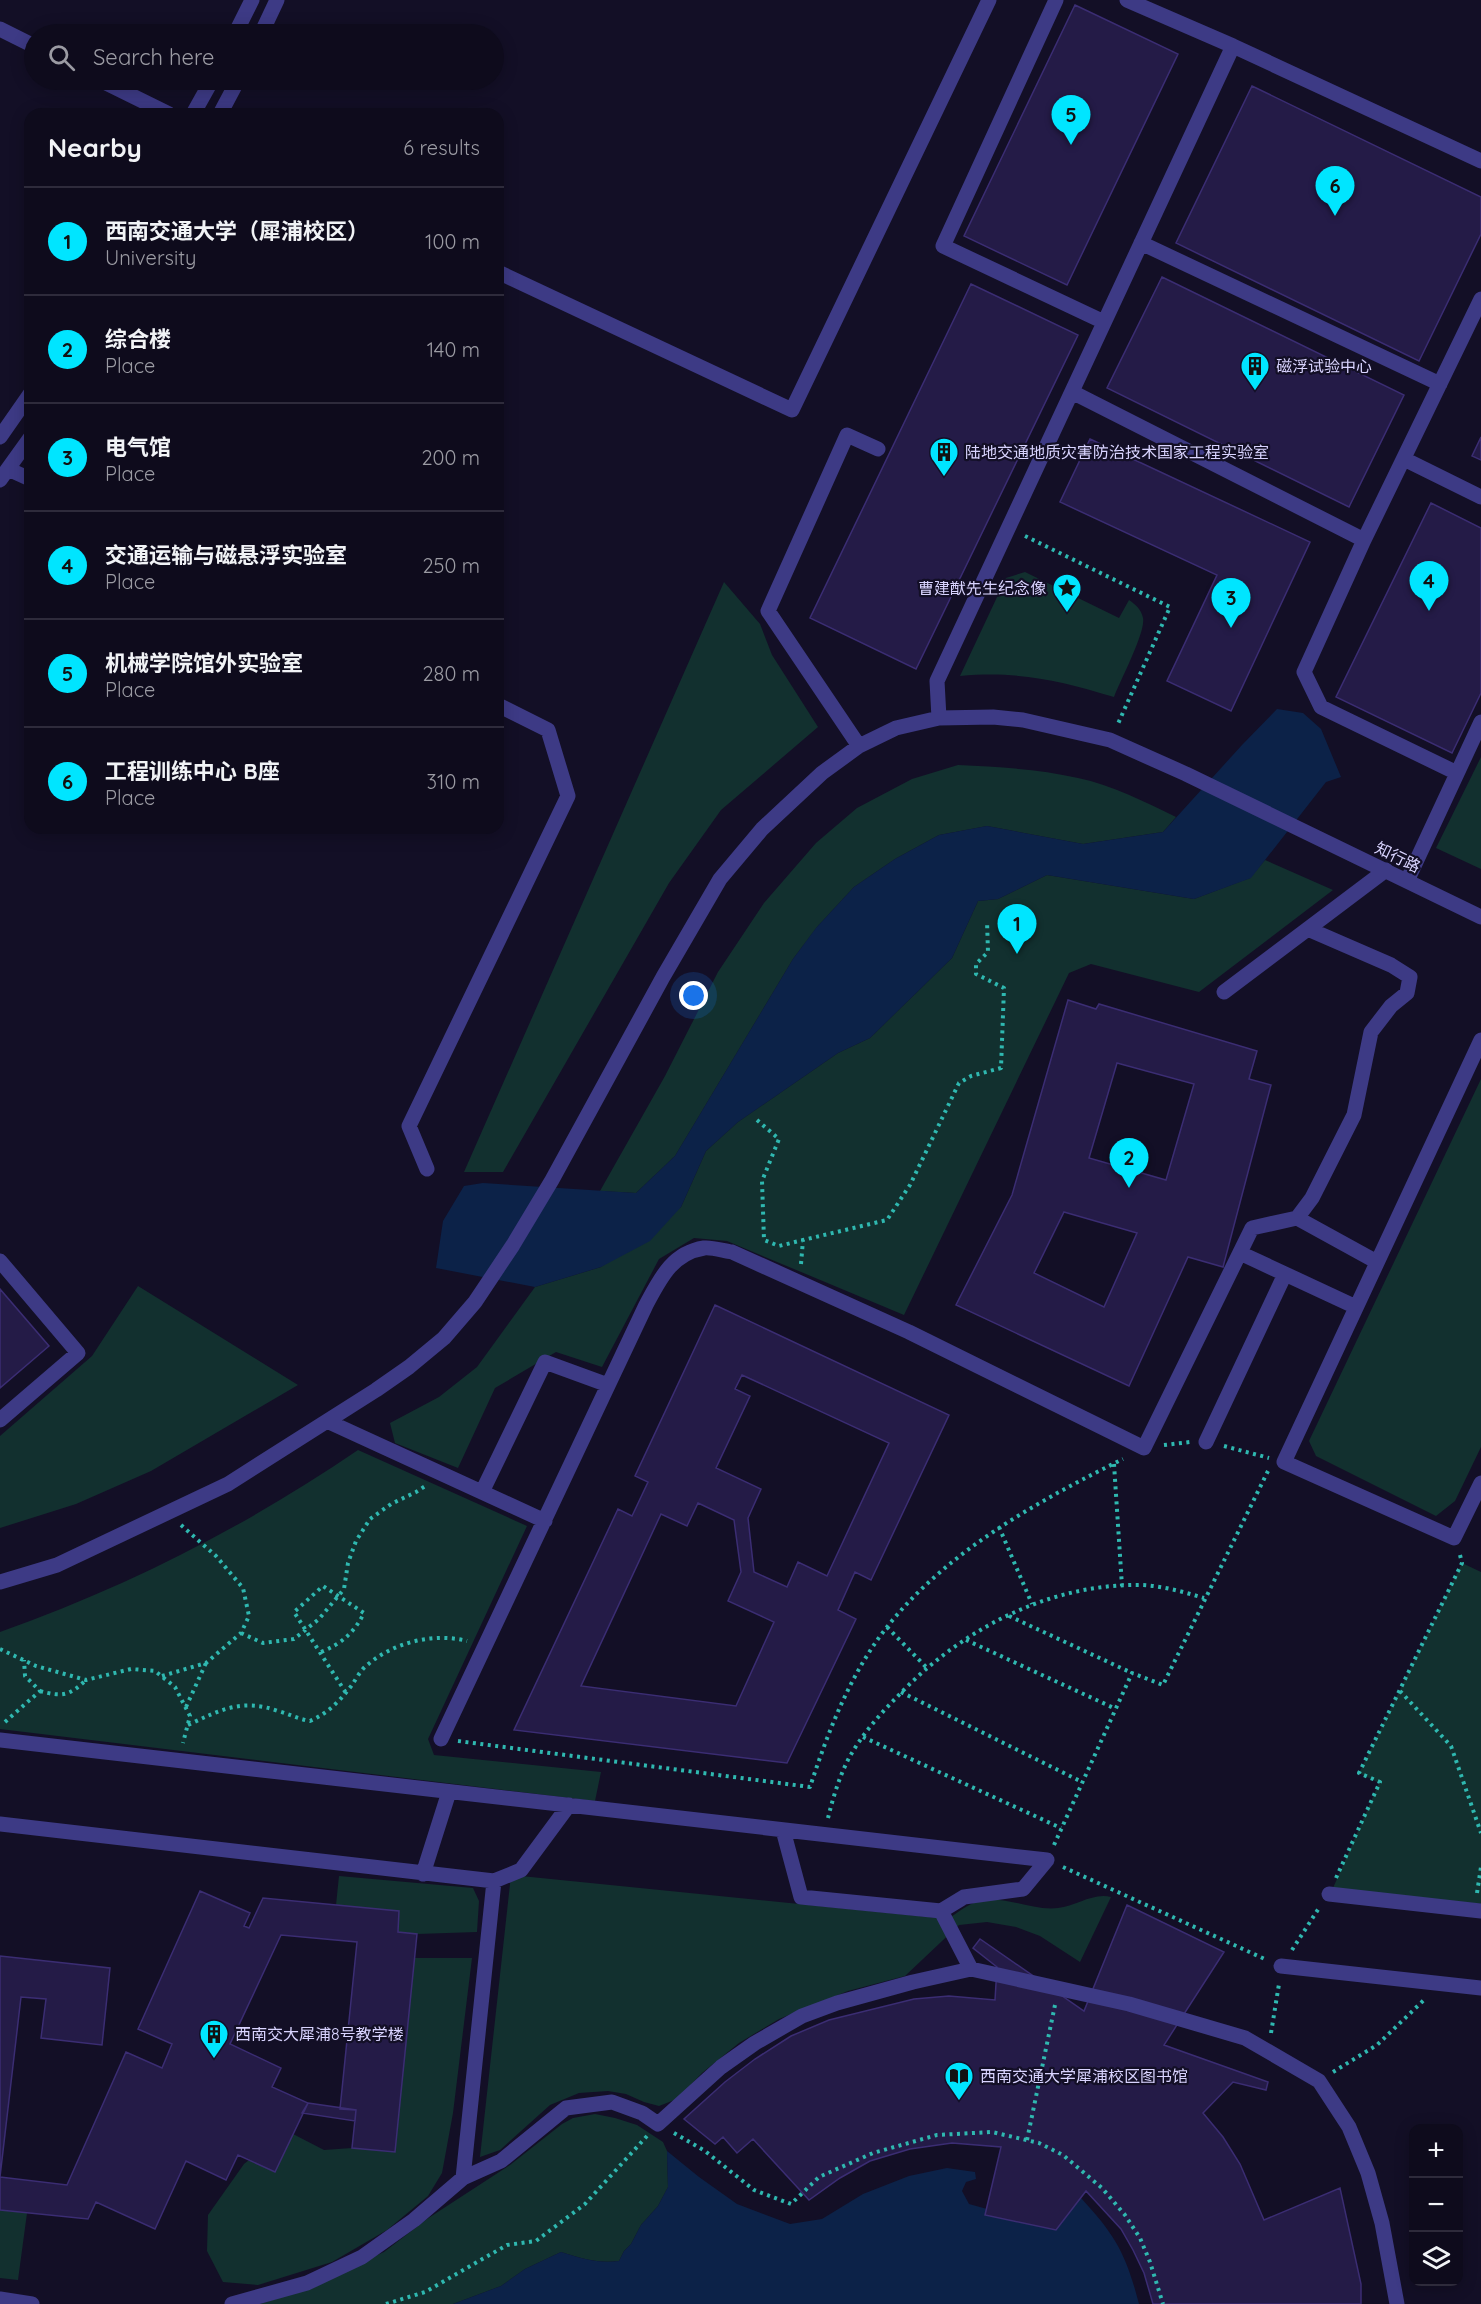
<!DOCTYPE html>
<meta charset="utf-8">
<style>
:root{--surface:#0e0b1c;--page:#171425;--text:#f1f3f6;--muted:#9b9ba3;--line:#2e2b3b;--accent:#00e5ff}
body{margin:0;font-family:Quicksand,"Noto Sans SC",sans-serif;background:var(--page);color:var(--text)}
.controls{position:absolute;right:18px;bottom:18px;display:grid;overflow:hidden;border-radius:12px;box-shadow:0 3px 15px #0003}
.controls button{width:54px;height:54px;display:grid;place-items:center;padding:0;border:0;border-bottom:2px solid var(--line);background:var(--surface);color:var(--text);font:30px sans-serif}
.you{position:absolute;left:694px;top:996px;width:21px;height:21px;margin:-15px;border:4px solid #fff;border-radius:50%;background:#1a73e8;box-shadow:0 0 0 9px #1a73e833}
.badge{display:grid;place-items:center;width:39px;height:39px;border-radius:50%;background:var(--accent);color:#111;font-size:20px;font-weight:700}
.pin{position:absolute;translate:-50% -50px;filter:drop-shadow(0 2px 3px #0008)}
.pin::after{content:'';position:absolute;top:32px;width:21px;height:18px;background:inherit;clip-path:polygon(0 0,100% 0,50% 100%)}
.list{margin:0;padding:0;list-style:none}
h2{display:flex;justify-content:space-between;align-items:center;height:78px;margin:0;padding:0 24px;font-size:26px}
h2 small{font-size:20px;font-weight:400;color:var(--muted)}
.list li{display:grid;grid-template-columns:39px 1fr auto;gap:18px;align-items:center;box-sizing:border-box;height:108px;padding:0 24px;border-top:2px solid var(--line)}
.list b{display:block;font-size:22px;white-space:nowrap}
.list p{margin:0;font-size:20px;white-space:nowrap;color:var(--muted)}
.list em{font-size:20px;font-style:normal;color:var(--muted)}
.icon{flex:none;width:33px;height:33px;fill:none;stroke:currentColor;stroke-width:2;stroke-linecap:round;stroke-linejoin:round}
.map{position:relative;flex:none;width:1481px;height:2304px;overflow:hidden}
.search{position:absolute;background:var(--surface);box-shadow:0 3px 15px #0003;left:24px;top:24px;width:480px;height:66px;display:flex;align-items:center;gap:15px;box-sizing:border-box;padding:0 21px;border-radius:33px;color:var(--muted);font-size:22px}
.panel{position:absolute;background:var(--surface);box-shadow:0 3px 15px #0003;left:24px;top:108px;width:480px;height:726px;border-radius:18px}
.map>svg:first-child{display:block}
.green{fill:#12302f}
.water{fill:#0c2248}
.building{fill:#241b47;stroke:#3b2d73;stroke-width:1.5;fill-rule:evenodd}
.lines{fill:none;stroke-linecap:round;stroke-linejoin:round}
.path{stroke:#2fb8b0;stroke-width:4;stroke-dasharray:3 4.5;stroke-linecap:butt}
.minor{stroke:#3d3a85;stroke-width:15}
.labels{text-anchor:middle;stroke-width:4.5;stroke-linejoin:round;paint-order:stroke}
.poi-label{font-size:16px;fill:#d9d4ff;stroke:#130f26;text-anchor:start}
.street-label{font-size:16px;fill:#d9d4ff;stroke:#130f26}
</style>
<div class="map">
<svg width="1481" height="2304" viewBox="0 0 1481 2304">
<rect width="100%" height="100%" fill="#130f26"/>
<path class="green" d="M1025,572L1119,618L1129,600C1136,605 1141,609 1143,618C1146,632 1120,681 1114,697C1059,680 1018,671 960,676L1006,578Z
M724,582L760,624L772,655L818,727L721,810L669,883L503,1172H464Z
M1481,757V869L1436,848Z
M958,765C998,767 1039,769 1078,778C1112,785 1145,802 1176,817L1163,832L1083,844L987,826L939,835L895,859L854,887L817,927L793,959L675,1156L636,1193L600,1191L665,1076L718,972L764,903L816,843L857,808L912,779Z
M1265,860L1333,890L1199,992L1091,964L1069,973L904,1315L727,1241L694,1238L659,1259L602,1367L556,1352L495,1388L458,1468L395,1443L390,1423L439,1397L477,1367L535,1287L601,1267L681,1207L706,1151L738,1122L838,1053L870,1038L952,958L978,901L998,899L1047,875L1194,899L1250,878Z
M1481,1079V1447L1455,1501L1436,1516L1316,1456L1309,1441Z
M138,1286L298,1385L151,1471L76,1504L0,1528V1436L92,1356Z
M358,1450L527,1526L428,1739L434,1755L601,1772L595,1801L0,1729V1632C129,1586 245,1527 358,1450Z
M1462,1563L1481,1572V1904L1333,1888L1379,1783L1359,1773Z
M511,1875L948,1919C957,1913 969,1903 980,1901C1006,1895 1032,1911 1058,1908C1076,1906 1094,1892 1111,1897L1080,1962L1040,1936L1016,1927L987,1922L959,1925L905,1976L848,1991L779,2019L739,2043L702,2073L677,2099L659,2106L644,2102L626,2094L608,2091L579,2093L550,2105L500,2150L480,2157Z
M339,1876L473,1888L479,1901L477,1932L417,1934L398,1932L399,1911L336,1905Z
M415,1958H472L453,2113L442,2173L428,2196L387,2230L332,2262L258,2285L223,2282L207,2251L208,2215L244,2164L249,2160L275,2172L293,2134L324,2150L352,2148Z
M595,2114L615,2118L637,2125L663,2142L667,2151L668,2187L658,2206L641,2225L631,2244L624,2251L619,2261C600,2264 579,2258 561,2252L525,2269L501,2286L453,2304H260L294,2293L384,2252L427,2219L510,2165L562,2124L573,2118Z
M0,2210L27,2213L18,2280L0,2278Z"/>
<path class="water" d="M1277,709L1303,713L1321,729L1341,777L1326,782L1251,878L1194,899L1047,875L998,899L978,901L952,958L870,1038L838,1053L738,1122L706,1151L681,1207L650,1241L601,1267L535,1287L436,1268L443,1221L464,1186L483,1183L636,1193L675,1156L793,959L816,928L854,887L895,859L939,835L987,826L1083,844L1163,832L1242,745Z
M667,2151L699,2177L737,2204L790,2224L822,2219L863,2194L909,2176L947,2168L975,2172L976,2179L966,2182L962,2191L969,2204L987,2209L986,2215L1056,2230L1081,2198C1116,2236 1126,2254 1139,2304H453L501,2286L525,2269L561,2252C579,2258 600,2264 619,2261L624,2251L631,2244L641,2225L658,2206L668,2187Z"/>
<path class="building" d="M1075,5L1178,54L1067,285L964,236Z
M1252,86L1481,197V234L1419,361L1176,243Z
M1162,277L1404,395L1349,507L1107,388Z
M971,284L1078,335L916,669L810,618Z
M1481,437V460L1472,456Z
M1090,439L1310,542L1231,711L1167,681L1217,575L1060,502Z
M1431,503L1481,528V693L1452,753L1336,697Z
M1068,1000L1096,1009L1099,1004L1257,1051L1249,1079L1271,1085L1223,1267L1188,1257L1129,1386L956,1305L1012,1195ZM1117,1063L1194,1084L1166,1180L1089,1158ZM1064,1212L1137,1233L1104,1307L1034,1273Z
M0,1289L49,1346L0,1388Z
M715,1305L949,1415L871,1580L855,1572L838,1610L856,1619L787,1763L514,1730L618,1509L632,1516L648,1482L635,1476ZM742,1375L889,1443L827,1576L798,1562L787,1587L754,1572L748,1518L761,1489L716,1468L750,1396L735,1389ZM698,1503L734,1520L741,1572L728,1601L774,1622L736,1706L581,1686L661,1514L687,1526Z
M200,1891L250,1913L244,1926L249,1928L263,1898L399,1911L398,1932L417,1934L395,2152L352,2148L356,2110L340,2109L357,1942L281,1935L230,2044L281,2068L272,2087L308,2103L275,2172L238,2155L226,2180L186,2161L155,2229L96,2202L88,2219L0,2210V1956L110,1968L102,2045L41,2038L46,1999L21,1997L0,2177L67,2185L126,2052L162,2068L172,2044L138,2029Z
M1127,1905L1224,1952L1164,2045L1268,2082L1266,2090L1233,2082L1203,2113L1223,2137L1240,2164L1264,2220L1340,2188L1361,2284V2304H1153L1144,2273L1133,2250L1121,2229L1086,2191L1056,2230L985,2215L1001,2147L952,2143L910,2149L870,2161L840,2178L809,2200L753,2139L737,2153L723,2137L715,2144L684,2119L725,2082L755,2059L791,2036L829,2020L914,1999L949,1996L995,2000L997,1967L973,1948L980,1939L1084,2011Z
M308,2103L356,2110L355,2121L302,2113Z"/>
<g class="lines">
<path class="path" d="M1025,536L1170,607L1117,726
M757,1120L779,1139L762,1181L764,1240L779,1246L803,1240
M801,1264L803,1240L887,1220L910,1185L959,1083L971,1076L1001,1068L1004,988L976,974V964L988,952L987,921
M1164,1445L1190,1442
M1224,1446L1269,1458
M1114,1464L1122,1586
M999,1527L1032,1604
M1009,1616L1132,1673
M887,1627L926,1667
M241,1633L263,1643L294,1639L319,1619L344,1589L348,1563L356,1541L370,1519L391,1504L416,1492L427,1485
M966,1640L1116,1709
M0,1649L36,1666L86,1680L131,1669L155,1671L175,1687L190,1716L183,1743
M321,1652C341,1644 354,1633 364,1613L323,1586L294,1612L346,1693
M162,1676L206,1663L241,1633L249,1616L243,1588L216,1556L181,1525
M40,1691C62,1697 69,1696 86,1680
M1400,1691L1451,1746L1481,1833
M901,1692L1082,1782
M186,1707L206,1663
M5,1722L40,1691L25,1676L24,1660
M188,1725C220,1710 242,1698 278,1711C289,1714 298,1719 310,1721C328,1713 340,1701 352,1685C356,1679 360,1671 366,1666C392,1643 433,1632 467,1641
M863,1737L1061,1828
M458,1741L810,1787C828,1732 850,1674 887,1627C947,1551 1038,1501 1123,1459
M828,1818C833,1798 839,1777 849,1758C861,1736 879,1715 897,1697C959,1631 1048,1583 1142,1585C1163,1586 1184,1592 1204,1598
M1054,1845L1132,1673L1163,1685L1268,1471
M1063,1867L1267,1960
M1336,1878L1380,1782L1359,1773L1462,1563L1460,1555
M1477,1893L1481,1867
M1292,1950L1319,1908
M1271,2033L1279,1984
M1333,2072L1377,2045L1425,1999
M674,2133L705,2151L754,2190L791,2204L819,2177L873,2153L937,2135L992,2132L1039,2143L1063,2155L1102,2188L1125,2215L1140,2238L1150,2262L1163,2304
M1027,2140L1055,2005
M386,2304L425,2292L507,2245L536,2241L585,2204L647,2136"/>
<path class="minor" d="M1056,0L943,246L1104,322
M1127,0L1233,46
M0,29L34,46
M235,34L252,0
M261,34L277,0
M100,80L169,114
M193,114L212,80
M220,114L238,80
M1141,243L1440,384
M498,272L792,410L989,0
M1072,392L1364,540L1481,299
M0,437L30,394
M1404,459L1481,497
M8,469L30,479
M0,480L30,438
M1364,540L1304,672L1321,707L1457,773
M939,718L937,681L1233,46L1481,161
M859,746L768,611L847,435L878,449
M1407,881L1481,722
M1224,992L1386,870
M1481,1040L1284,1462L1454,1538L1481,1483
M427,1169L409,1126L568,796L548,730L498,705
M1297,1218L1377,1262
M1240,1253L1356,1307
M0,1261L78,1353L0,1420
M329,1422L545,1521
M1206,1442L1285,1274
M482,1492L545,1362L608,1385
M0,1582L57,1565L228,1484L376,1390L409,1367L444,1338L475,1302L513,1245L552,1180L663,977L720,879L762,829L822,773L859,746L896,728L939,718L993,717L1023,720L1110,740L1186,774L1481,917
M441,1739L646,1305C660,1279 672,1253 704,1248C712,1247 724,1251 732,1252L909,1332L1144,1448L1252,1228L1297,1218L1312,1198L1354,1115L1371,1032L1391,1006L1407,993L1410,977L1391,965L1308,929
M0,1740L1047,1860
M0,1824L494,1881L521,1870L569,1805
M783,1830L801,1897L941,1911L964,1897L1023,1889L1047,1860
M423,1874L449,1792
M1329,1894L1481,1911
M941,1911L971,1969
M1281,1966L1481,1988
M463,2178L494,1881
M0,2299L32,2304
M232,2304L307,2283L362,2257L414,2220L463,2178L501,2161L566,2108L612,2102L642,2113L658,2124L721,2067L755,2043L802,2016L837,2003L913,1982L971,1969L1129,2004L1245,2038L1319,2081L1349,2127L1368,2173L1382,2223L1397,2304"/>
</g>
<defs>
<g id="building-pin" transform="scale(1.5)"><path d="M0 17L-7.5 6A9.5 9.5 0 1 1 7.5 6Z" fill="#00e5ff" stroke="#130f26"/><path d="M-4-6H4V6H1V3H-1V6H-4ZM-2.5-4.3h1.7v1.8h-1.7ZM.8-4.3h1.7v1.8H.8ZM-2.5-1h1.7V.8h-1.7ZM.8-1h1.7V.8H.8Z" fill="#111"/></g>
<g id="sight-pin" transform="scale(1.5)"><path d="M0 17L-7.5 6A9.5 9.5 0 1 1 7.5 6Z" fill="#00e5ff" stroke="#130f26"/><path d="M0-6L1.8-2.2L6-1.7L2.9 1.2L3.7 5.4L0 3.3L-3.7 5.4L-2.9 1.2L-6-1.7L-1.8-2.2Z" fill="#111"/></g>
<g id="library-pin" transform="scale(1.5)"><path d="M0 17L-7.5 6A9.5 9.5 0 1 1 7.5 6Z" fill="#00e5ff" stroke="#130f26"/><path d="M-6-4Q-3-5.5-.7-3.5V5Q-3 3-6 4ZM6-4Q3-5.5 .7-3.5V5Q3 3 6 4Z" fill="#111"/></g>
</defs>
<g fill-rule="evenodd">
<use href="#building-pin" x="1255" y="366"/>
<use href="#building-pin" x="944" y="452"/>
<use href="#sight-pin" x="1067" y="588"/>
<use href="#building-pin" x="214" y="2034"/>
<use href="#library-pin" x="959" y="2076"/>
</g>
<g class="labels">
<g class="poi-label">
<text x="1276" y="372">磁浮试验中心</text>
<text x="965" y="458">陆地交通地质灾害防治技术国家工程实验室</text>
<text x="1046" y="594" text-anchor="end">曹建猷先生纪念像</text>
<text x="235" y="2040">西南交大犀浦8号教学楼</text>
<text x="980" y="2082">西南交通大学犀浦校区图书馆</text>
</g>
<g class="street-label">
<text transform="translate(1398 857) rotate(26)" y="6">知行路</text>
</g>
</g>
</svg>
<div class="controls">
<button>+</button>
<button>−</button>
<button><svg class="icon" aria-label="layers" viewBox="0 0 24 24"><path d="M12 4l9 5-9 5-9-5zM3 14l9 5 9-5"/></svg></button>
</div>
<div class="you"></div>
<div class="pin badge" style="left:1017px;top:954px">1</div>
<div class="pin badge" style="left:1129px;top:1188px">2</div>
<div class="pin badge" style="left:1231px;top:628px">3</div>
<div class="pin badge" style="left:1429px;top:611px">4</div>
<div class="pin badge" style="left:1071px;top:145px">5</div>
<div class="pin badge" style="left:1335px;top:216px">6</div>
<div class="search"><svg class="icon" aria-label="search" viewBox="0 0 24 24"><circle cx="10" cy="10" r="6"/><path d="M15 15l6 6"/></svg>Search here</div>
<section class="panel">
<h2>Nearby<small>6 results</small></h2>
<ul class="list">
<li><span class="badge">1</span><div><b>西南交通大学（犀浦校区）</b><p>University</p></div><em>100 m</em></li>
<li><span class="badge">2</span><div><b>综合楼</b><p>Place</p></div><em>140 m</em></li>
<li><span class="badge">3</span><div><b>电气馆</b><p>Place</p></div><em>200 m</em></li>
<li><span class="badge">4</span><div><b>交通运输与磁悬浮实验室</b><p>Place</p></div><em>250 m</em></li>
<li><span class="badge">5</span><div><b>机械学院馆外实验室</b><p>Place</p></div><em>280 m</em></li>
<li><span class="badge">6</span><div><b>工程训练中心 B座</b><p>Place</p></div><em>310 m</em></li>
</ul>
</section>
</div>
